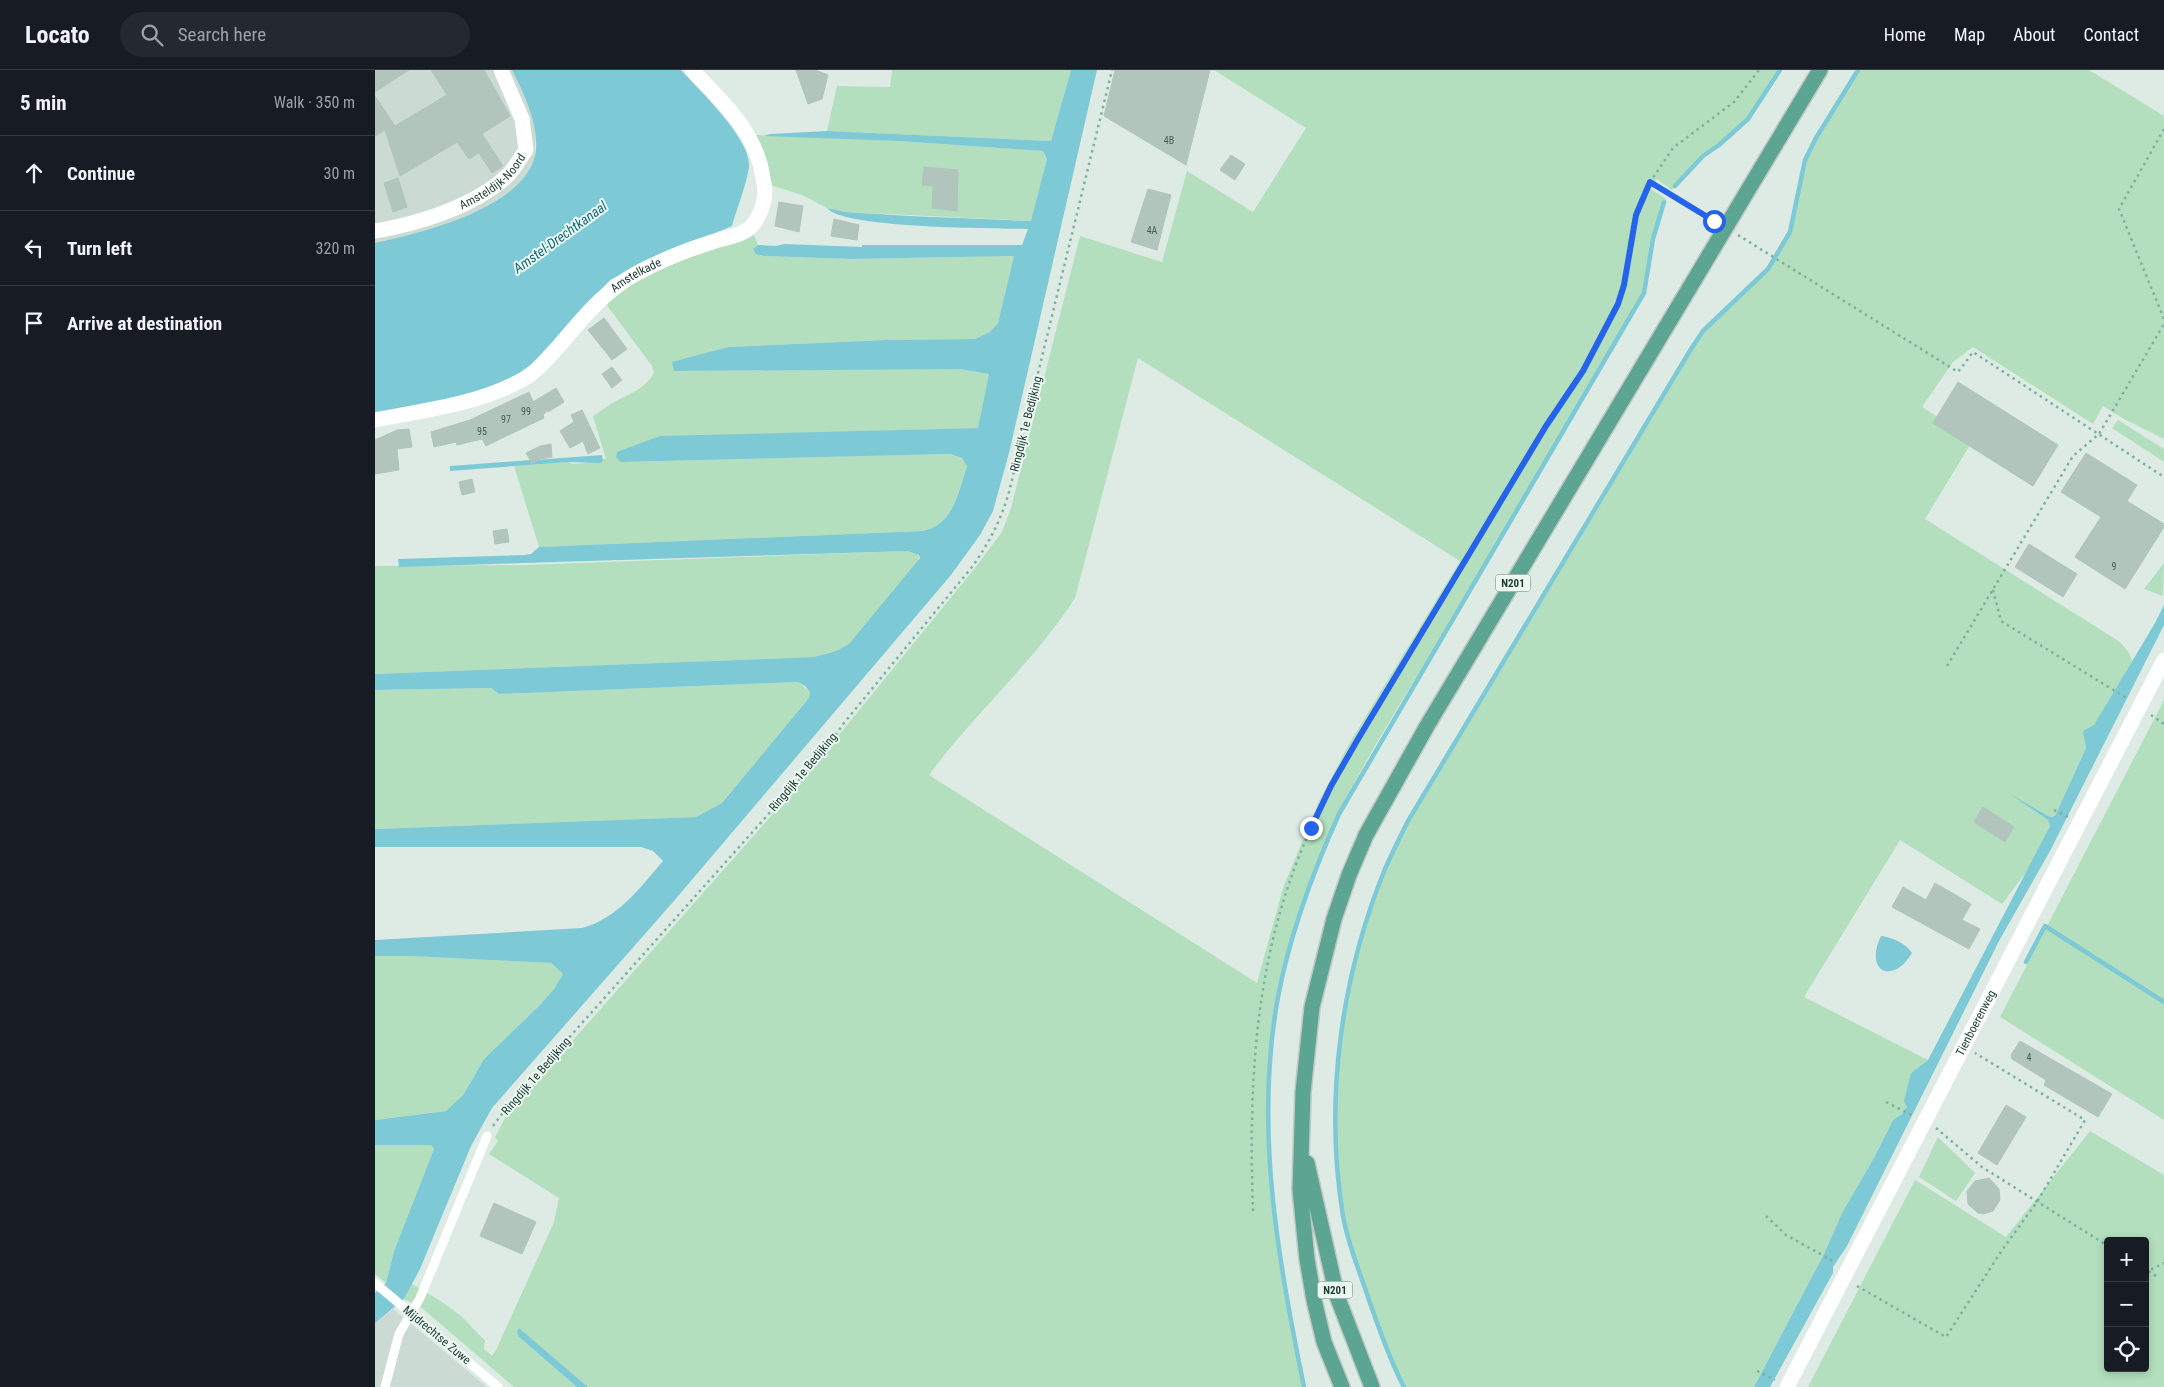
<!DOCTYPE html>
<meta charset="utf-8">
<style>
:root{--surface:#171b24;--page:#242831;--text:#f1f3f6;--muted:#9ea1a6;--line:#363941}
body{margin:0;font-family:"Roboto Condensed",sans-serif;background:var(--page);color:var(--text)}
.controls{position:absolute;right:15px;bottom:15px;display:grid;overflow:hidden;border-radius:5px;box-shadow:0 2px 8px #0003}
.controls button{width:45px;height:45px;display:grid;place-items:center;padding:0;border:0;border-bottom:1px solid var(--line);background:var(--surface);color:var(--text);font:25px sans-serif}
.stop{position:absolute;width:15px;height:15px;margin:-11px;border:4px solid #2563eb;border-radius:50%;background:#fff}
.stop.end{background:#2563eb;border-color:#fff;box-shadow:0 1px 5px #0008}
.list{margin:0;padding:0;list-style:none}
h2{display:flex;justify-content:space-between;align-items:center;height:65px;margin:0;padding:0 20px;font-size:21px}
h2 small{font-size:16px;font-weight:400;color:var(--muted)}
.list li{display:grid;grid-template-columns:32px 1fr auto;gap:15px;align-items:center;box-sizing:border-box;height:75px;padding:0 20px;border-top:1px solid var(--line)}
.list b{display:block;font-size:19px;white-space:nowrap}
.list em{font-size:16px;font-style:normal;color:var(--muted)}
.icon{flex:none;width:28px;height:28px;fill:none;stroke:currentColor;stroke-width:2;stroke-linecap:round;stroke-linejoin:round}
.map{position:relative;flex:none;width:1789px;height:1317px;overflow:hidden}
header{display:flex;align-items:center;gap:30px;box-sizing:border-box;height:70px;padding:0 25px;background:var(--surface);border-bottom:1px solid var(--line)}
header strong{font-size:24px}
nav{display:flex;gap:28px;margin-inline-start:auto;font-size:18px}
.search{width:350px;height:45px;background:var(--page);display:flex;align-items:center;gap:12px;box-sizing:border-box;padding:0 18px;border-radius:28px;color:var(--muted);font-size:19px}
main{display:flex}
aside{flex:1;background:var(--surface)}
.map>svg:first-child{display:block}
.built{fill:#cbdad3}
.green{fill:#b3dfbe;fill-rule:evenodd}
.water{fill:#7ec9d6}
.lines{fill:none;stroke-linecap:round;stroke-linejoin:round}
.stream{stroke:#7ec9d6;stroke-width:4.5}
.building{fill:#b2c5bd;stroke:#afc5bb}
.primary-casing{stroke:#c0c8c6;stroke-width:18}
.path{stroke:#7ab2a0;stroke-width:2.5;stroke-dasharray:2.5 4;stroke-linecap:butt}
.lane{stroke:#fff;stroke-width:9}
.street{stroke:#fff;stroke-width:15}
.primary{stroke:#5ca592;stroke-width:15}
.route{stroke:#2563eb;stroke-width:6}
.labels{text-anchor:middle;stroke-width:4;stroke-linejoin:round;paint-order:stroke}
.number-label{font-size:10px;fill:#425e56}
.shield{fill:#edf7f2;stroke:#5b736c;stroke-width:1}
.shield-label{font-size:11px;font-weight:bold;fill:#1d3b33}
.street-label{font-size:12px;fill:#1d3b33;stroke:#edf7f2}
.water-label{font-size:14px;font-style:italic;fill:#126b7c;stroke:#edf7f2}
</style>
<header>
<strong>Locato</strong>
<div class="search"><svg class="icon" aria-label="search" viewBox="0 0 24 24"><circle cx="10" cy="10" r="6"/><path d="M15 15l6 6"/></svg>Search here</div>
<nav><a>Home</a><a>Map</a><a>About</a><a>Contact</a></nav>
</header>
<main>
<aside>
<h2>5 min<small>Walk · 350 m</small></h2>
<ul class="list">
<li><svg class="icon" aria-label="ahead" viewBox="0 0 24 24"><path d="M12 20V5M6 11l6-6 6 6"/></svg><div><b>Continue</b></div><em>30 m</em></li>
<li><svg class="icon" aria-label="left" viewBox="0 0 24 24"><path d="M17 20v-9H6M10 6l-5 5 5 5"/></svg><div><b>Turn left</b></div><em>320 m</em></li>
<li><svg class="icon" aria-label="arrive" viewBox="0 0 24 24"><path d="M6 21V4h12l-3 4 3 4H6"/></svg><div><b>Arrive at destination</b></div></li>
</ul>
</aside>
<div class="map">
<svg width="1789" height="1317" viewBox="0 0 1789 1317">
<rect width="100%" height="100%" fill="#ddebe4"/>
<path class="built" d="M0,0H141L162,45L159,94L147,113L126,131L39,169L0,178Z
M18,1239L112,1317H0V1253Z"/>
<path class="green" d="M517,0H696L676,71L452,61L462,16L515,17Z
M839,0H1405L1373,49L1344,75L1328,86L1297,120L1282,109L1276,119L1291,129L1278,169L1269,223C1206,332 1142,440 1078,548C1039,612 996,677 963,745C936,801 915,864 903,926C879,1057 903,1188 929,1317H213L144,1258V1267L202,1317H139L47,1238L29,1229L37,1214C54,1224 72,1234 87,1247C95,1254 101,1263 110,1270L109,1279L117,1286L122,1278L179,1152L184,1128L114,1084L123,1071L120,1067L131,1046L420,719L600,498L627,462L636,438L705,166L787,192L812,101L878,142L931,58ZM763,288L1085,491L974,674L944,731L908,818L882,913L554,705C599,644 659,592 700,528Z
M1483,0H1714L1789,46V369L1749,349L1728,336L1718,354L1598,277L1578,292L1547,337L1598,370L1550,449L1745,572L1754,583L1757,591L1712,671L1711,678L1680,746L1675,747L1643,729L1673,750L1675,756L1655,797L1627,834L1525,770L1429,927L1553,990L1536,1003L1532,1037L1527,1044L1518,1050L1500,1086L1467,1143L1450,1182L1379,1317H1029C1015,1291 1005,1261 995,1233C986,1205 973,1175 968,1146C949,1030 966,908 1010,799C1016,783 1025,767 1033,751L1316,279L1328,261L1393,199L1415,162L1430,90L1441,68Z
M381,65L523,71L668,81L672,89L657,151L470,142L452,138L427,125L395,115L390,86Z
M378,163L383,175L378,179L389,186L477,189L639,186L623,253L615,262L600,269L510,270L353,277L297,293L584,299L615,304L603,358L466,362L246,392L575,384L587,388L592,395C584,421 578,456 547,461L164,477L139,396L194,392L198,394L228,391V389H231L218,346C226,341 235,334 245,329C259,322 270,318 279,303L277,296L231,234L242,222L305,189Z
M1743,350L1789,379V392L1737,358Z
M533,481L540,482L544,485L543,493L474,574L461,581L439,587L0,604V496L150,495Z
M1789,493L1788,526L1769,519Z
M423,612L435,622L434,628L347,733L321,747L0,759V620L116,618L124,624Z
M1789,630V1050L1625,947Z
M0,886H35L176,893L188,904L179,919L165,935L109,989L89,1024L71,1041L0,1050Z
M1715,1061L1789,1105V1317H1433L1540,1110L1631,1167ZM1733,1171H1770V1298H1733Z
M1563,1067L1600,1103L1581,1131L1544,1107Z
M0,1075H56L59,1079L19,1181L11,1213L0,1204Z"/>
<path class="water" d="M137,0H306C324,20 376,69 374,96C373,110 361,141 357,156L263,195L235,210L152,299L122,315L90,326L0,344V173C46,163 135,141 157,95C170,66 150,25 137,0Z
M696,0H722L634,383L618,441L605,465L576,505L298,832L117,1038L96,1076L45,1199L29,1229L0,1253V1223L11,1213L19,1181L59,1079L56,1075H0V1050L71,1041L89,1024L109,989L165,935L179,919L188,904L176,893L35,886H0V870L207,858C243,848 264,819 288,791L278,781L266,777H0V759L321,747L347,733L434,628L435,622L430,616L423,612L124,624L116,618L0,620V604L439,587L461,581L474,574L545,488L544,485L533,481L24,497L23,489L149,485L156,484L164,477L547,461C578,456 584,421 592,396L587,388L575,384L246,392L241,387L242,382L285,366L603,358L614,304L584,299L299,301L297,292L353,277L510,270L600,269L615,262L623,253L639,186L477,189L389,186L381,184L378,179L383,175L401,176L409,174L487,177V175H647L653,159C620,158 469,159 452,138L470,142L534,146L656,151L672,89L668,81L523,71L389,66L395,64L452,61L676,71Z
M227,385L228,391L225,393L194,392L75,401V396L155,390L157,393L160,390Z
M1789,535V555L1675,781L1624,871L1472,1176L1458,1197V1203L1395,1317H1379L1450,1182L1467,1143L1500,1086L1518,1050L1527,1044L1532,1037L1529,1031L1536,1003L1553,990L1675,756L1673,750L1635,724L1675,747L1680,746L1711,678L1708,661L1719,655L1780,553Z
M1506,866C1516,867 1531,873 1537,883C1517,916 1489,901 1506,866Z
M144,1258L213,1317H202L144,1267L142,1262Z"/>
<g class="lines">
<path class="stream" d="M1300,116L1328,86L1344,75L1373,49L1405,0
M1651,892L1670,856L1789,932
M929,1317C903,1188 879,1058 903,927C915,863 938,802 964,744L1269,223L1278,169L1289,132
M1029,1317C1015,1291 1005,1261 995,1233C986,1205 973,1175 968,1146C949,1030 966,907 1010,799C1017,783 1025,767 1033,751L1316,279L1328,261L1393,199L1415,162L1430,90L1441,68L1483,0"/>
</g>
<path class="building" d="M0,0H34L0,22Z
M56,0H109L135,46L107,64L128,96L117,103L104,83L94,89L82,72L25,106L10,60L0,66V26L20,56L72,25Z
M421,0H440L453,5L447,29L433,34Z
M740,0H835L811,95L729,46Z
M856,85L870,94L860,110L845,100Z
M549,97L583,100L582,141L557,138L558,116L547,115Z
M23,108L32,137L18,142L9,113Z
M773,119L796,125L782,180L756,172Z
M404,132L428,136L424,162L400,156Z
M459,149L484,155L482,170L456,166Z
M229,248L252,279L237,290L213,260Z
M237,297L247,310L237,318L227,304Z
M1583,312L1683,375L1658,416L1558,353Z
M181,318L189,332L173,342L171,339V342L168,345L169,348L123,370L111,376L107,369L82,375L81,372L59,377L56,362L95,350L154,322L158,332Z
M207,340L225,378L213,384L208,371L195,378L185,361L199,352L196,345Z
M34,359L37,377L22,379L24,400L0,404V370L22,360Z
M176,374L177,387L165,389L157,393L151,383L165,376Z
M1711,383L1762,415L1752,431L1789,454V457L1750,519L1700,487L1726,447L1686,422Z
M97,409L100,422L87,425L84,412Z
M132,459L134,472L120,474L118,461Z
M1654,474L1702,504L1688,527L1640,497Z
M1608,737L1639,757L1630,772L1599,752Z
M1560,813L1596,834L1587,850L1605,859L1594,879L1517,837L1528,817L1551,830Z
M1645,971L1737,1024L1723,1047L1669,1015L1671,1010L1637,989L1636,985Z
M1631,1035L1651,1047L1622,1095L1603,1083Z
M1614,1108L1624,1119L1625,1130L1618,1141L1608,1144L1603,1143L1593,1134L1592,1121L1600,1111Z
M119,1133L161,1152L147,1184L105,1166Z"/>
<g class="lines">
<g class="primary-casing">
<path id="primary" d="M932,1093L962,1226L997,1317
M967,1317L949,1272L939,1230L932,1189L925,1120L928,1022L937,937L959,849L974,805L991,765L1052,656L1445,0"/>
</g>
<path class="path" d="M1789,59L1744,139L1789,249
M1275,112L1338,150
M1363,165L1583,302L1598,282L1789,407
M1618,520L1626,551L1753,629
M1572,596L1698,386L1724,364L1789,254
M1776,645L1789,654
M1679,740L1693,747
M1511,1032L1537,1045
M118,1056L133,1036L448,683L469,653L597,497C614,473 626,450 634,422L737,0
M1561,1058L1607,1097L1733,1176
M878,1141C874,1027 878,914 917,805C934,757 958,713 983,669L1171,356L1207,301L1243,233L1249,215L1261,145L1275,112L1298,78L1359,32L1384,0
M1391,1146L1411,1165L1460,1192
M1781,1206L1773,1201L1789,1193
M1482,1216L1571,1267L1627,1180L1662,1132L1710,1050L1600,983
M1382,1301L1400,1310"/>
<path class="lane" d="M0,1213L123,1317
M10,1317L24,1264L45,1228L112,1066"/>
<g class="street">
<path id="s1" d="M0,161C43,154 101,136 133,105C140,98 145,88 151,80L147,49L126,0"/>
<path id="s2" d="M0,350C49,340 100,335 145,311C163,302 176,285 189,270C211,244 233,218 264,202C287,190 312,180 337,172C348,168 367,166 376,157C381,151 386,142 388,134C391,126 390,116 388,108C382,63 347,31 317,0"/>
<path id="s3" d="M1412,1317L1789,590"/>
</g>
<use href="#primary" class="primary"/>
</g>
<g class="lines">
<path class="route" d="M936,758L956,716L983,669L1171,356L1208,301L1243,234L1249,215L1261,145L1275,112L1339,151"/>
</g>
<g class="labels">
<g class="number-label">
<text x="794" y="74">4B</text>
<text x="777" y="164">4A</text>
<text x="151" y="345">99</text>
<text x="131" y="353">97</text>
<text x="107" y="365">95</text>
<text x="1739" y="500">9</text>
<text x="1654" y="991">4</text>
</g>
<g class="shield">
<rect x="1120.5" y="504.5" width="35" height="17" rx="4"/>
<rect x="942.5" y="1211.5" width="35" height="17" rx="4"/>
</g>
<g class="shield-label">
<text x="1138" y="517">N201</text>
<text x="960" y="1224">N201</text>
</g>
<g class="street-label">
<text dy="4" stroke="none"><textPath href="#s1" startOffset="130">Amsteldijk-Noord</textPath></text>
<text dy="4" stroke="none"><textPath href="#s2" startOffset="309">Amstelkade</textPath></text>
<text transform="translate(651 354) rotate(-76)" y="4">Ringdijk 1e Bedijking</text>
<text transform="translate(428 702) rotate(-50)" y="4">Ringdijk 1e Bedijking</text>
<text dy="4" stroke="none"><textPath href="#s3" startOffset="410">Tienboerenweg</textPath></text>
<text transform="translate(161 1006) rotate(-49)" y="4">Ringdijk 1e Bedijking</text>
<text transform="translate(62 1265) rotate(40)" y="4">Mijdrechtse Zuwe</text>
</g>
<g class="water-label">
<text transform="translate(185 167) rotate(-36)" y="5">Amstel-Drechtkanaal</text>
</g>
</g>
</svg>
<div class="controls">
<button>+</button>
<button>−</button>
<button><svg class="icon" aria-label="locate" viewBox="0 0 24 24"><circle cx="12" cy="12" r="6"/><path d="M12 2v4M12 18v4M2 12h4M18 12h4"/></svg></button>
</div>
<div class="stop" style="left:1339px;top:151px"></div>
<div class="stop end" style="left:936px;top:758px"></div>
</div>
</main>
